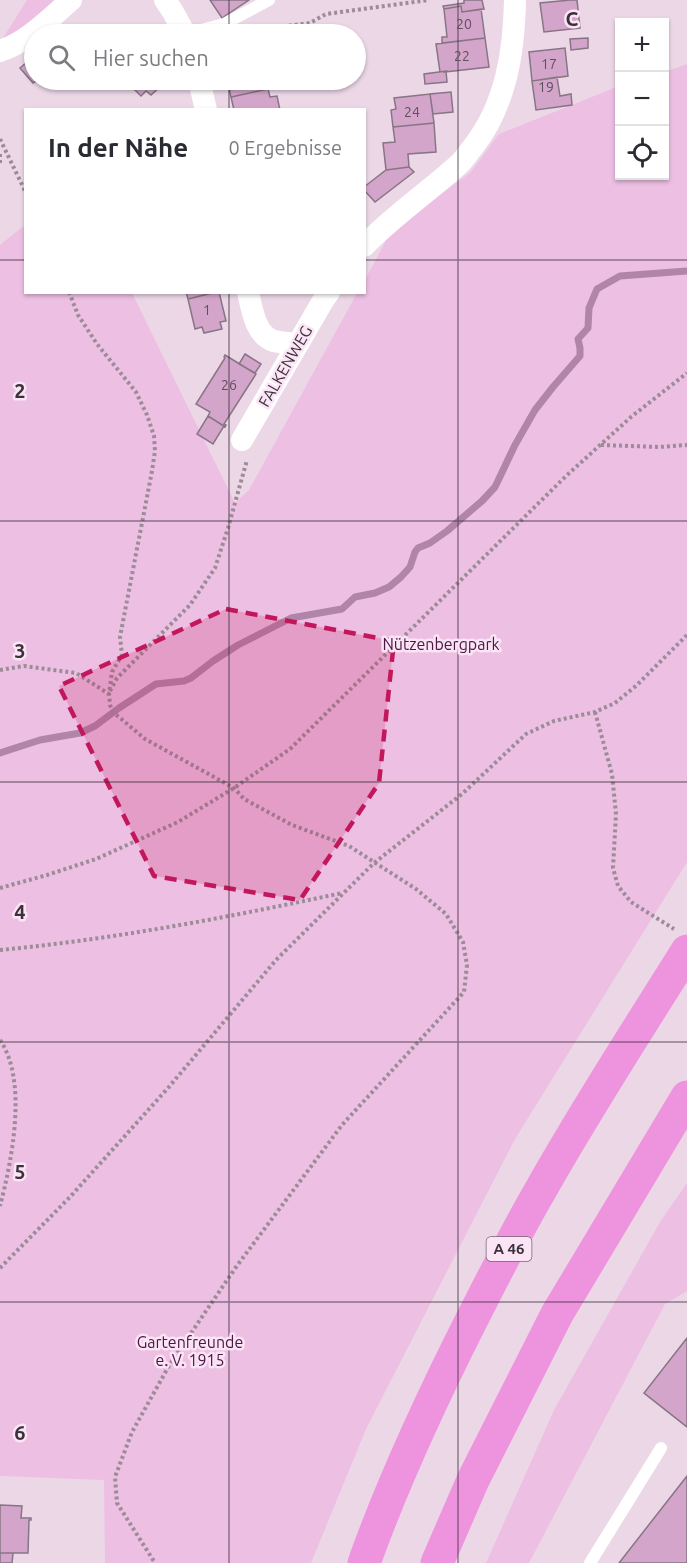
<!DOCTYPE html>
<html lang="de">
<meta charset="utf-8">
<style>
:root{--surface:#fff;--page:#f7f7f7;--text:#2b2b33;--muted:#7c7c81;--line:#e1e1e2}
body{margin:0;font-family:Ubuntu,sans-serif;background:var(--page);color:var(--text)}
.controls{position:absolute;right:18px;top:18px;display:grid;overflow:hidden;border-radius:0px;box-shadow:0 2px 4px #0004}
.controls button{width:54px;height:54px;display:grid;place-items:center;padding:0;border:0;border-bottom:2px solid var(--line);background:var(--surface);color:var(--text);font:30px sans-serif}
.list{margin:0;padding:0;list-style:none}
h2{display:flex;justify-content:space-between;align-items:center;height:78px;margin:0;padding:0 24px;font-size:26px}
h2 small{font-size:20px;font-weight:400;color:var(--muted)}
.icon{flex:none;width:33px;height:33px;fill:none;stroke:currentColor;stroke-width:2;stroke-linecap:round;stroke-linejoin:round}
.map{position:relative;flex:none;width:687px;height:1563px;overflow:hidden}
.search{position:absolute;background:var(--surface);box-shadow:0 2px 4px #0004;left:24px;top:24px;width:342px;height:66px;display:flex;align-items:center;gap:15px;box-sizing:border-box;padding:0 21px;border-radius:33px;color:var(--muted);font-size:22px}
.panel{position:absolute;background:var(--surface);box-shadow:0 2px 4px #0004;left:24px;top:108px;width:342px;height:186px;border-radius:0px}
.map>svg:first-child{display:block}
.green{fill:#edbfe3}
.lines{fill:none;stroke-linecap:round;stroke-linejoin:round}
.stream{stroke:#b185a8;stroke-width:7}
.building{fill:#d3a5ca;stroke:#887584;stroke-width:1.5}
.path{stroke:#9b8c97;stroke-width:4;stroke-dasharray:3 3;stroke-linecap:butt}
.lane{stroke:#fff;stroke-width:12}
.street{stroke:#fff;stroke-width:22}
.highway{stroke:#ee93dd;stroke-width:33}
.marked{fill:#c2185b;fill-opacity:0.2;stroke:#c2185b;stroke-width:4.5;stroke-dasharray:12 8;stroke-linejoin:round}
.grid{fill:none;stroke:#3b3239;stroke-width:1.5;stroke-opacity:0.55}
.labels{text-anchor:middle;stroke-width:5;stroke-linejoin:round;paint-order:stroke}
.number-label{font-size:14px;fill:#614f5d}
.shield{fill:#fae4f5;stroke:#746771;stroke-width:1.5}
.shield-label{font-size:15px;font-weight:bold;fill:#3b3239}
.street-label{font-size:16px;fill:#3b3239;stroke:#fae4f5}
.park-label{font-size:16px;fill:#4c1645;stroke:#fae4f5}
.grid-label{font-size:20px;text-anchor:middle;font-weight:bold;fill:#3b3239;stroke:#fae4f5;stroke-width:5;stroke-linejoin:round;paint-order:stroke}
</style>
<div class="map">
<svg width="687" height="1563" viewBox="0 0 687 1563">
<rect width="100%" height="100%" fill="#ecd7e7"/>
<path class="green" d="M27,0H56L11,36L3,38Z
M687,64V862L515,1139L366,1429L311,1563H105L104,1480L0,1476V245L21,228L25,226L26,292L132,293L235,503L249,490L357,293L364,292L365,280L392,229L470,173L499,134L619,86L620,176H664L665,72Z
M687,1183V1291L665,1304L529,1563H486L554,1410L660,1222Z"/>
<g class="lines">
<path class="stream" d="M0,753L40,740L80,733L95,726L119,708L156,684L184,681L191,678L213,661L238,645L291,618L342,609L355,597L375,593L389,587L401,577L410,567L415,552L418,548L430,543L447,531L482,501L495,487L515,445L535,410L553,387L580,356V348L578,339L588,328L589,308L597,289L620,276L687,271"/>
</g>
<path class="building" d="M210,0H249L222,18Z
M464,0H482L484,9L462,12L461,6L444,9L443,6L464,3Z
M570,0H577L580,28L544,32L540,3Z
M461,6L462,12L481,9L485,38L442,43V37H447L444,9Z
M485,38L489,67L445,72L446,71L440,72L436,44Z
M588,38V48L571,50L570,39Z
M565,48L568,76L532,81L529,52Z
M34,56V80H38L33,83L20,68Z
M446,71L447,82L425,84L424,74Z
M557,77L560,96L571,94L572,105L536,110L532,81Z
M125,80H160L164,83L151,95L146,91L141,96Z
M227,80H266L268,89L231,97Z
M268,89L270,97L277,96L280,110H234L231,97Z
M451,92L453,112L433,114L430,94Z
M430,94L434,123L393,127L391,110L396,109L394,98Z
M434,123L436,152L408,154L409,167L386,170L383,143L395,142L393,127Z
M409,167L414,172L375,202L364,190V187L386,170Z
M186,292H216L188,299Z
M216,292H219L226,321L220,322L222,329L204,333L202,327L195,329L188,299Z
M245,354L261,364L255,373L239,364Z
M225,355L256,374L224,424L226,425L225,427L208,416L210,412L196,404L225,358L224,357Z
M208,416L224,426L213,444L197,434Z
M687,1338V1427L644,1393Z
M687,1476V1563H619Z
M0,1505L22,1506L21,1518H31V1520H29L28,1553H0Z
M0,1553H13L12,1563H0Z"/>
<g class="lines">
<path class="path" d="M253,30L310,23L326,14L429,0
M0,139L26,193
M0,154V166
M69,292L78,315L97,344L136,392L147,415L154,436L155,451L152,471L120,637L122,655L112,672L109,694L110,705L113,712L145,739L234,788L244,799L292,825L349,846L416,889L446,914L463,942L467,965L464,992L342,1125L236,1267L170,1364L132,1432L115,1477L117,1503L155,1563
M601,445L659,447L687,445
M0,670L24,666L76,673L109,694
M110,691L117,678L190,605L215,568L228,528L247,460
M595,712L612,774L616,814L613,868L618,886L631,902L674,929
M0,888L47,875L96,859L178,822L234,788L290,749L566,476L631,417L687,373
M0,950C116,939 229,917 342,893
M0,1040C28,1081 12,1160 0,1206
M0,1268L70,1197L168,1088L276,960L374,863L462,794L526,734L554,721L595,712L615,703L637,685L687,635"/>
<path class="lane" d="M186,34L224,24L269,0
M590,1563L661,1448"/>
<path class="street" d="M165,0L173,12L185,34
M0,51C28,42 49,19 71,0
M199,80L206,110
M364,246C393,216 427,193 458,165C464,160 468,153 473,147C506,105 514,52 515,0
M248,292C252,309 255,335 274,341C282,343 291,343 298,344
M242,440L324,299L329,292"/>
<path class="highway" d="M364,1563C394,1479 432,1398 472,1319C494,1276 516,1232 540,1191C586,1109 637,1031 687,951
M437,1563L473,1480L557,1314L687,1097"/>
</g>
<path class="marked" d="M226,609L394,641L379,783L300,900L154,876L59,686Z"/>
<path class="grid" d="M229,0V34M458,0V1563M229,80V110M0,260H26M364,260H687M229,292V1563M0,521H687M0,782H687M0,1042H687M0,1302H687"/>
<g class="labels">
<g class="number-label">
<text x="464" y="29">20</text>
<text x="462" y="61">22</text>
<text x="549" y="69">17</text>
<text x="546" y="92">19</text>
<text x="412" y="117">24</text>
<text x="207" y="315">1</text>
<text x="229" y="390">26</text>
</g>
<rect class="shield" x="486.5" y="1237" width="45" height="24" rx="4.5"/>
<g class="shield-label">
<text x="509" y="1254">A 46</text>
</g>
<g class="street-label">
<text transform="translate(285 366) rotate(-60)" y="6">FALKENWEG</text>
</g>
<g class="park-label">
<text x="441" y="650">Nützenbergpark</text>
<text x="190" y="1348">Gartenfreunde<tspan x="190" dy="18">e. V. 1915</tspan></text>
</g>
</g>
<g class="grid-label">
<text x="572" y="26">C</text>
<text x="20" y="398">2</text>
<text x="20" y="658">3</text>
<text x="20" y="919">4</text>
<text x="20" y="1179">5</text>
<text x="20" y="1440">6</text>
</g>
</svg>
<div class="controls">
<button>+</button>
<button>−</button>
<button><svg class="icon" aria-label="locate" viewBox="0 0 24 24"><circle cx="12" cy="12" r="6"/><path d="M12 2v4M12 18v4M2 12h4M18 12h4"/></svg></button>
</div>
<div class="search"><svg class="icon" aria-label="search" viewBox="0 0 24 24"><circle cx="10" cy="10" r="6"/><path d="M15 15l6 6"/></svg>Hier suchen</div>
<section class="panel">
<h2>In der Nähe<small>0 Ergebnisse</small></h2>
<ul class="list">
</ul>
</section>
</div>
